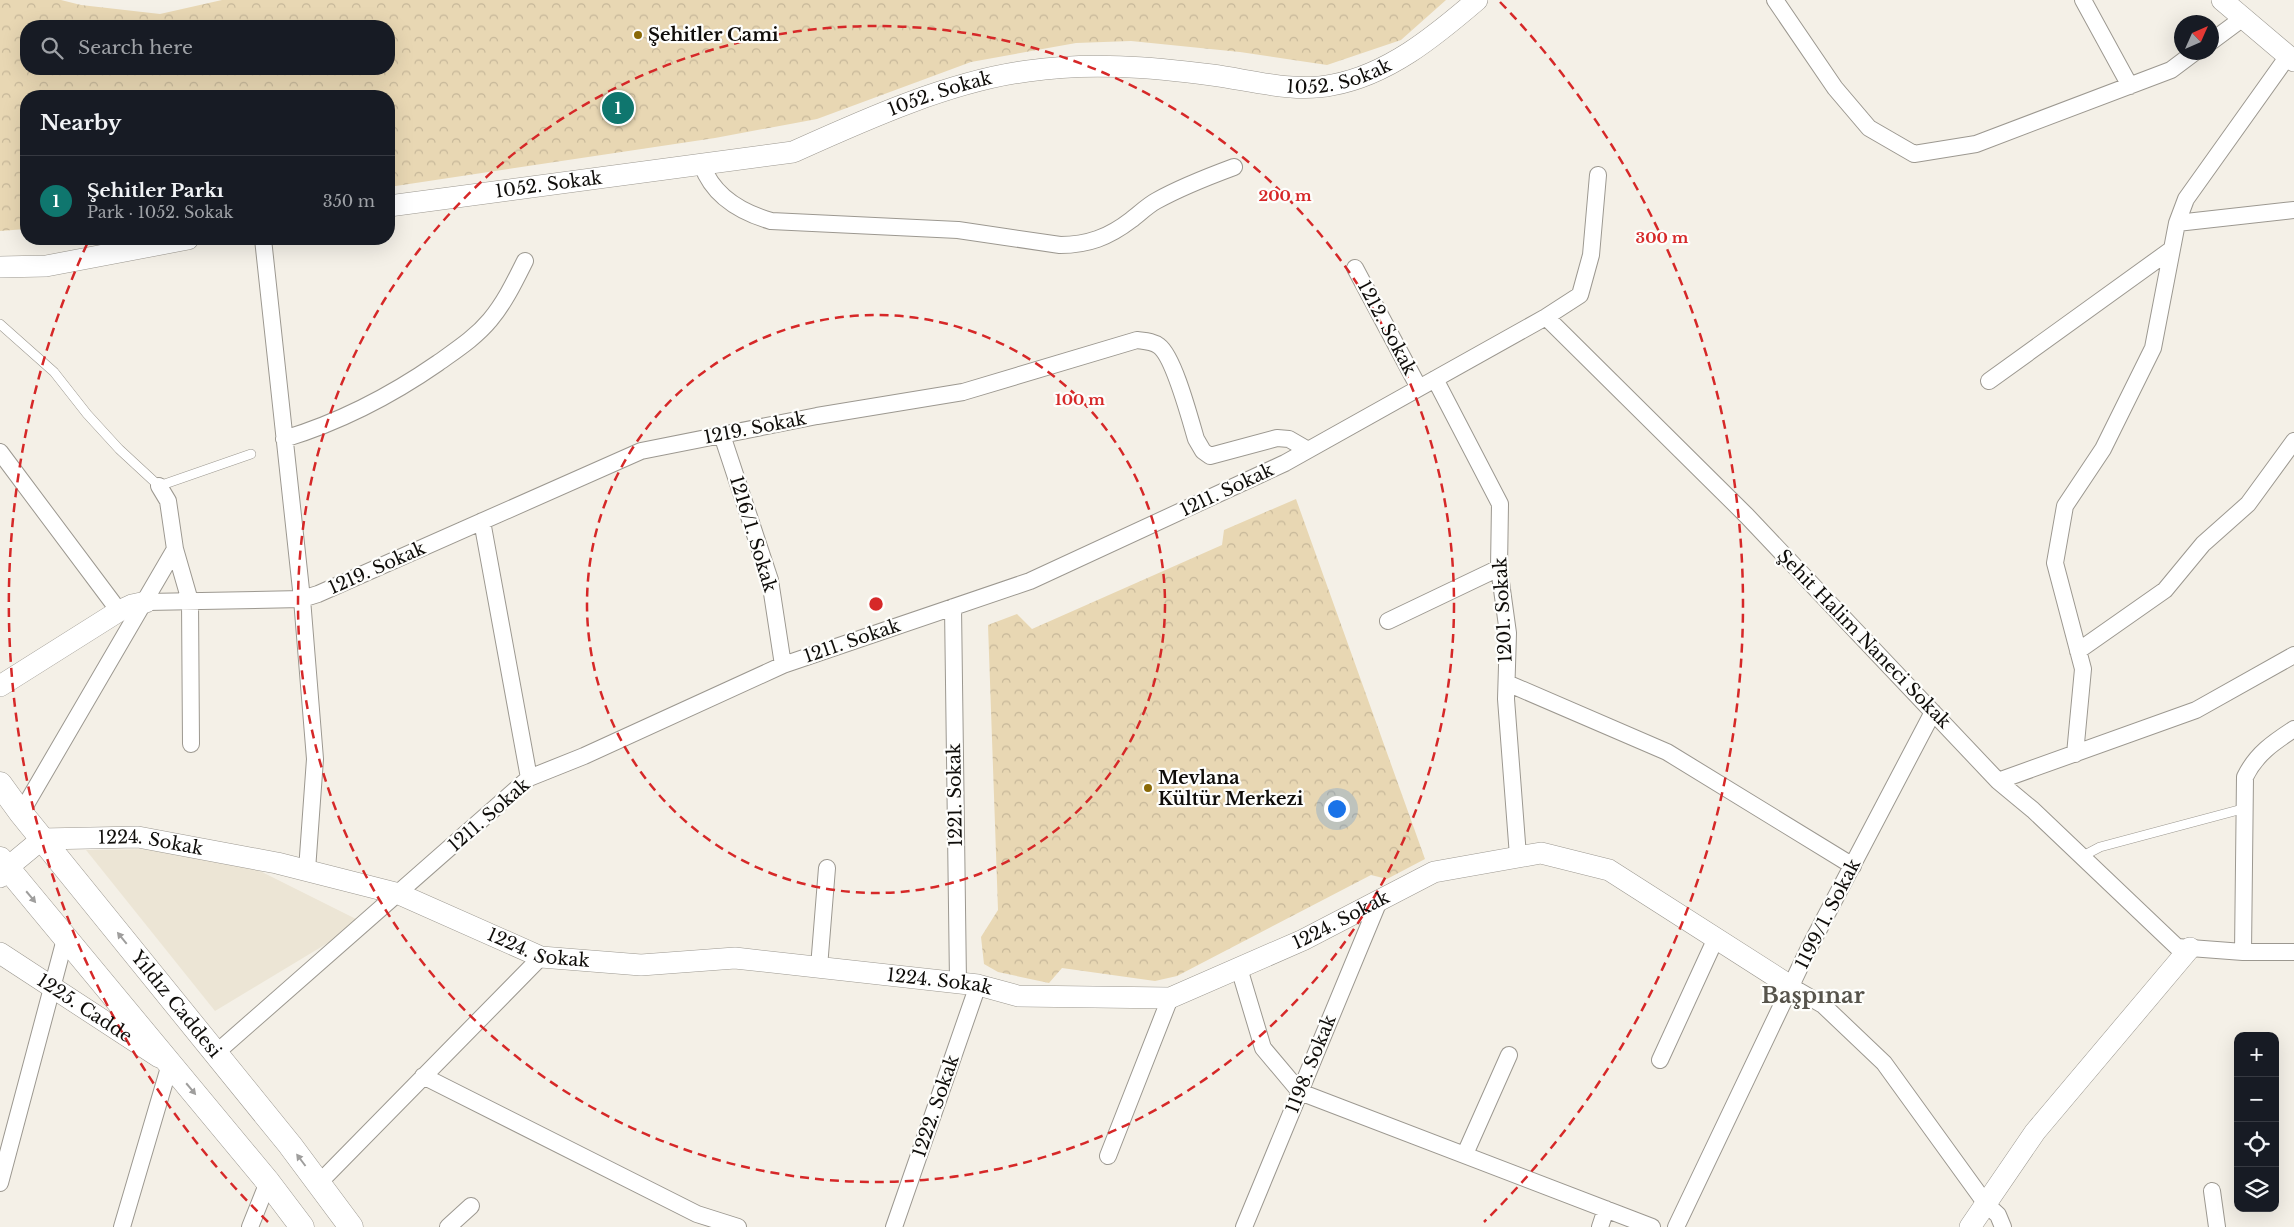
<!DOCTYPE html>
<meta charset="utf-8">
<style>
:root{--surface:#171b24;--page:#242831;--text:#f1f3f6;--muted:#9ea1a6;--line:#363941;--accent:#0f766e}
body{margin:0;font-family:"Libre Baskerville",serif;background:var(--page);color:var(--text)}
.controls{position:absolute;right:15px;bottom:15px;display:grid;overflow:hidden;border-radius:10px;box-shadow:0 5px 20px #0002}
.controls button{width:45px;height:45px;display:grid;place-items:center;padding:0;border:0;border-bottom:1px solid var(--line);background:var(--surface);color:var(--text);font:25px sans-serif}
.compass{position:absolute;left:2174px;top:15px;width:45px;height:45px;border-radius:50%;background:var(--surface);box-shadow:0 5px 20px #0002;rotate:45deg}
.you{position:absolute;left:1336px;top:808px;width:18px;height:18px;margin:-12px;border:4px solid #fff;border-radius:50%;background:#1a73e8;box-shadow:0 0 0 8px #1a73e833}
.badge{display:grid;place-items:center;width:32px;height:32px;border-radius:50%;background:var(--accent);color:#fff;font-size:16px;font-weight:700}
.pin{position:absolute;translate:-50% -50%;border:2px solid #fff;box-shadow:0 1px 5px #0006}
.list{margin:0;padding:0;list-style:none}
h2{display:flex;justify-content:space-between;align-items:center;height:65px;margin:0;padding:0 20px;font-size:21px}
h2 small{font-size:16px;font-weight:400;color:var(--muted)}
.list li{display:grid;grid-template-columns:32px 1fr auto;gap:15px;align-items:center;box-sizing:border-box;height:90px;padding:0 20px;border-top:1px solid var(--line)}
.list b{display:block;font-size:19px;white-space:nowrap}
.list p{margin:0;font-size:16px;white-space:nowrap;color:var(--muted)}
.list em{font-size:16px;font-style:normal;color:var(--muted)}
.icon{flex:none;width:28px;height:28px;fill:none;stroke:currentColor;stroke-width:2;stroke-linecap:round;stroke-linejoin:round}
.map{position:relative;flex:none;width:2294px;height:1227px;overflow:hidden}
.search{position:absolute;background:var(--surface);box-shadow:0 5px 20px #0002;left:20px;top:20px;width:375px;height:55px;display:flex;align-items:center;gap:12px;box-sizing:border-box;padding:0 18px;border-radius:20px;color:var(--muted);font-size:19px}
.panel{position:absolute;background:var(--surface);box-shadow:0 5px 20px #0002;left:20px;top:90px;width:375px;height:155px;border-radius:20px}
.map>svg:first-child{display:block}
.built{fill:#ece5d5}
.park{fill:url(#park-crowns);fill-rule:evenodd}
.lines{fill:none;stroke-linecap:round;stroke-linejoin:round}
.service-casing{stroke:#9c9890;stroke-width:10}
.minor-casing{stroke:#9c9890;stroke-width:18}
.tertiary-casing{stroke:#9c9890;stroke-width:22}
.secondary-casing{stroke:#9c9890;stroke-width:25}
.service{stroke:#fff;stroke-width:9}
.minor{stroke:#fff;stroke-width:16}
.tertiary{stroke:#fff;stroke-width:21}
.secondary{stroke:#fff;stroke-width:24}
.oneway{fill:#9f9e9d}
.ring{fill:none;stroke:#d62828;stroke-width:2.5;stroke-dasharray:9 6}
.poi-dot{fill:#8a6907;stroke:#fefefc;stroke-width:2}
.labels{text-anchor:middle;stroke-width:4.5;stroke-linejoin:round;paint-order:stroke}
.poi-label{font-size:18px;font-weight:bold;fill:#0f0d0a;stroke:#fefefc;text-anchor:start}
.street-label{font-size:18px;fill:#0f0d0a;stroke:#fefefc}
.district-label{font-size:22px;font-weight:bold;fill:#57544c;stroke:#fefefc}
.centre{fill:#d62828;stroke:#fefefc;stroke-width:2.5}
.ring-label{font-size:15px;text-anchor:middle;font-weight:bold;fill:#d62828;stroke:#fefefc;stroke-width:4.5;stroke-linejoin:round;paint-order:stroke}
</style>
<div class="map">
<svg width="2294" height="1227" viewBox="0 0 2294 1227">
<defs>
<pattern id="park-crowns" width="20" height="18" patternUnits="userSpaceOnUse" patternTransform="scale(1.25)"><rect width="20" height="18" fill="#e8d7b3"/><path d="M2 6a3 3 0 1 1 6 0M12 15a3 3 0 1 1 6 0" fill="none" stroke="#c6b799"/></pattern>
</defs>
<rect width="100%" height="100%" fill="#f4f0e7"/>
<path class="built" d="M156,849L258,870L356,919L351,929L215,1011L86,850Z"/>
<path class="park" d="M0,0H61L81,5L160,14L222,0H1446L1401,40L1327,65L1240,52L1131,41L1076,43L971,62L817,119L715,138L389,187V96H26V229L0,231ZM26,26H389V69H26Z
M1296,499L1425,859L1387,879L1371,875L1177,976L1155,981L1062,968L1049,983L998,972L984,964L981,937L998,910L988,625L1017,614L1032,629L1222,545L1224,530Z"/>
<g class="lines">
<g class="service-casing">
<path id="service" d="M0,324L54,372L87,414L119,449L159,486L251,454
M2081,857L2100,847L2246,808"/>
</g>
<g class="minor-casing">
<path id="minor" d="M1775,0L1835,88L1869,128L1914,154L1976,144L2171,70L2195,52
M2083,0L2130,86
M2212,41L2243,18
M702,165C713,196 740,212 771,221L958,230L1060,245C1088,245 1109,237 1131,220C1139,214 1147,206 1156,201C1181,187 1207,177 1234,167
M2177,223L2294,210
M263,239L302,599L315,759L307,870
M1355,268L1419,388
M1546,317L1747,516L1998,781L2033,810L2177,947L2243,952H2294
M1435,379L1500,504L1499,568L1508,633L1506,699L1518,856
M1989,381L2172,249
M722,435L770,580L783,665
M284,439C340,422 389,397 438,363C456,350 475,338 490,320C505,302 515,281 525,261
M0,452L119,611
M159,486L168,501L175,549L190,601L191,744
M482,521L529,778
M146,602L302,599L318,594L641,451L817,416L963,392L1137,340C1145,341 1153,341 1159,346C1174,357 1190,419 1196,439L1203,451L1210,456L1277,438L1289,439L1308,450
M953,607L958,982
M1388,621L1499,568
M2078,651L2165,590L2203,544L2248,504L2294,441
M1507,683L1667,752L1853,866
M2075,754L2083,669L2055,563L2065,506L2103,449L2153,348L2177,223L2186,199L2288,56
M1998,781L2196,710L2294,655
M21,813L175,549
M2243,952L2245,777C2256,754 2274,742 2294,729
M819,967L827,868
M1239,968L1263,1048L1300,1092L1652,1227
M1792,987L1823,1005L1884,1063L1986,1204L1998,1215L2003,1227
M216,1053L529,778L584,756L783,665L1030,581L1285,463L1546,317L1580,295L1591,255L1598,175
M1660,1060L1716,938
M423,1076L697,1214L738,1227
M1465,1154L1509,1055
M1108,1156L1170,998
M0,1183L65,939
M319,1183L541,957
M2212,1191L2217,1227
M122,1227L170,1064
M250,1227L268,1182
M448,1227L471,1206
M894,1227L978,985
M1244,1227L1379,901
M1600,1227L1606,1209
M1676,1227L1809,948L1933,712"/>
</g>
<g class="tertiary-casing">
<g id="tertiary">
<path d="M2222,0L2294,61"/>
<path id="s1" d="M389,206L793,152C864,120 950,81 1028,71C1089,62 1151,67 1212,75C1250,80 1294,93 1332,85C1388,75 1435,36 1477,0"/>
<path d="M0,267L46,266L188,239"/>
<path d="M0,686L119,611L132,605L146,602"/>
<path id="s2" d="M0,877L7,868L42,839L138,837L277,863L399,894L541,957L641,965L735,958L978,985L1018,996L1170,998L1303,940L1434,872L1541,853L1609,870L1792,987"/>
<path id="s3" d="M0,953L159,1057"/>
<path d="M1970,1227L2035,1132L2190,948"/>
</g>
</g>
<g class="secondary-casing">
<g id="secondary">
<path id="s4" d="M0,784L21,813L290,1145L351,1227"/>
<path d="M0,859L268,1182L302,1227"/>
</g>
</g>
<use href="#service" class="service"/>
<use href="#minor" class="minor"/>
<use href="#tertiary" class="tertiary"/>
<use href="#secondary" class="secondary"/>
</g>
<defs><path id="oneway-solid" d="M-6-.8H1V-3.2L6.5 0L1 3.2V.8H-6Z" transform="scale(1.25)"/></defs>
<g class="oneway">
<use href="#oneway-solid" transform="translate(31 897) rotate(50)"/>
<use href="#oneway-solid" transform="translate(122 938) rotate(-129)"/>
<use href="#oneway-solid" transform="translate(191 1089) rotate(50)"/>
<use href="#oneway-solid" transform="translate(301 1160) rotate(-127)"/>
</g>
<g class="ring">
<circle cx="876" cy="604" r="289"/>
<circle cx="876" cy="604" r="578"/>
<path d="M268 1222A867 867 0 0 1 87 244M1500 2A867 867 0 0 1 1484 1222"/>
</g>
<g class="poi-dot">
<circle cx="638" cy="35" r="5"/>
<circle cx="1148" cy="788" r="5"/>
</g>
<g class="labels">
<g class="poi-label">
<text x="648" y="41">Şehitler Cami</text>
<text x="1158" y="784">Mevlana<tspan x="1158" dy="21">Kültür Merkezi</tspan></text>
</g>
<g class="street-label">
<text dy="6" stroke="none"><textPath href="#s1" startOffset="971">1052. Sokak</textPath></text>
<text dy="6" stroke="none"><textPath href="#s1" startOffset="566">1052. Sokak</textPath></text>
<text dy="6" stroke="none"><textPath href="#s1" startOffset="161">1052. Sokak</textPath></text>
<text transform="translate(1387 328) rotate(62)" y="6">1212. Sokak</text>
<text transform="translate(755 428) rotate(-11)" y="6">1219. Sokak</text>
<text transform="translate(1227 490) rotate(-25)" y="6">1211. Sokak</text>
<text transform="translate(753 534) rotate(73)" y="6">1216/1. Sokak</text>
<text transform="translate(377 568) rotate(-24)" y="6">1219. Sokak</text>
<text transform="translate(1503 610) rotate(-93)" y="6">1201. Sokak</text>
<text transform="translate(1864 639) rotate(46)" y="6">Şehit Halim Naneci Sokak</text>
<text transform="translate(852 641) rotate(-19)" y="6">1211. Sokak</text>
<text transform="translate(955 795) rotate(-91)" y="6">1221. Sokak</text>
<text transform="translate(489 815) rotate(-41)" y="6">1211. Sokak</text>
<text dy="6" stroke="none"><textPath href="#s2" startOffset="166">1224. Sokak</textPath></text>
<text transform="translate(1828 914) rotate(-63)" y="6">1199/1. Sokak</text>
<text dy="6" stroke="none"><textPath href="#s2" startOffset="1396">1224. Sokak</textPath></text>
<text dy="6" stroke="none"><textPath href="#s2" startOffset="571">1224. Sokak</textPath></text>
<text dy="6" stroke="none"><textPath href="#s2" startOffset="976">1224. Sokak</textPath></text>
<text dy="6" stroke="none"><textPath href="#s4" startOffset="282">Yıldız Caddesi</textPath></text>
<text dy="6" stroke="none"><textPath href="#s3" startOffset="101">1225. Cadde</textPath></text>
<text transform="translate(1311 1064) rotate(-68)" y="6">1198. Sokak</text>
<text transform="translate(936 1106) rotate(-71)" y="6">1222. Sokak</text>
</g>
<g class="district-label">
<text x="1813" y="1003">Başpınar</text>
</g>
</g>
<circle cx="876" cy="604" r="8" class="centre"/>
<g class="ring-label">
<text x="1285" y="201">200 m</text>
<text x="1662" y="243">300 m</text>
<text x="1080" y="405">100 m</text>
</g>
</svg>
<div class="controls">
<button>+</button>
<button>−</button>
<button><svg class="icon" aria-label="locate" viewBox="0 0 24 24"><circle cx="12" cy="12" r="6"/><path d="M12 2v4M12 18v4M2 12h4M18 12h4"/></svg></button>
<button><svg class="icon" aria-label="layers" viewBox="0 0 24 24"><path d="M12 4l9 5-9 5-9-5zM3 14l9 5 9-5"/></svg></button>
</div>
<svg class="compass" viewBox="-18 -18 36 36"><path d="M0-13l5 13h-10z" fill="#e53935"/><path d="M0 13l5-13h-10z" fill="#9ea1a6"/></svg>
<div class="you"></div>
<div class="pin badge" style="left:618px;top:108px">1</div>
<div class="search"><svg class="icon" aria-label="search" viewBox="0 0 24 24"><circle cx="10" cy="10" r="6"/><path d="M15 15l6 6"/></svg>Search here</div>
<section class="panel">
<h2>Nearby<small></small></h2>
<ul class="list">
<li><span class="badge">1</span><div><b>Şehitler Parkı</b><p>Park · 1052. Sokak</p></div><em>350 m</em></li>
</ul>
</section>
</div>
